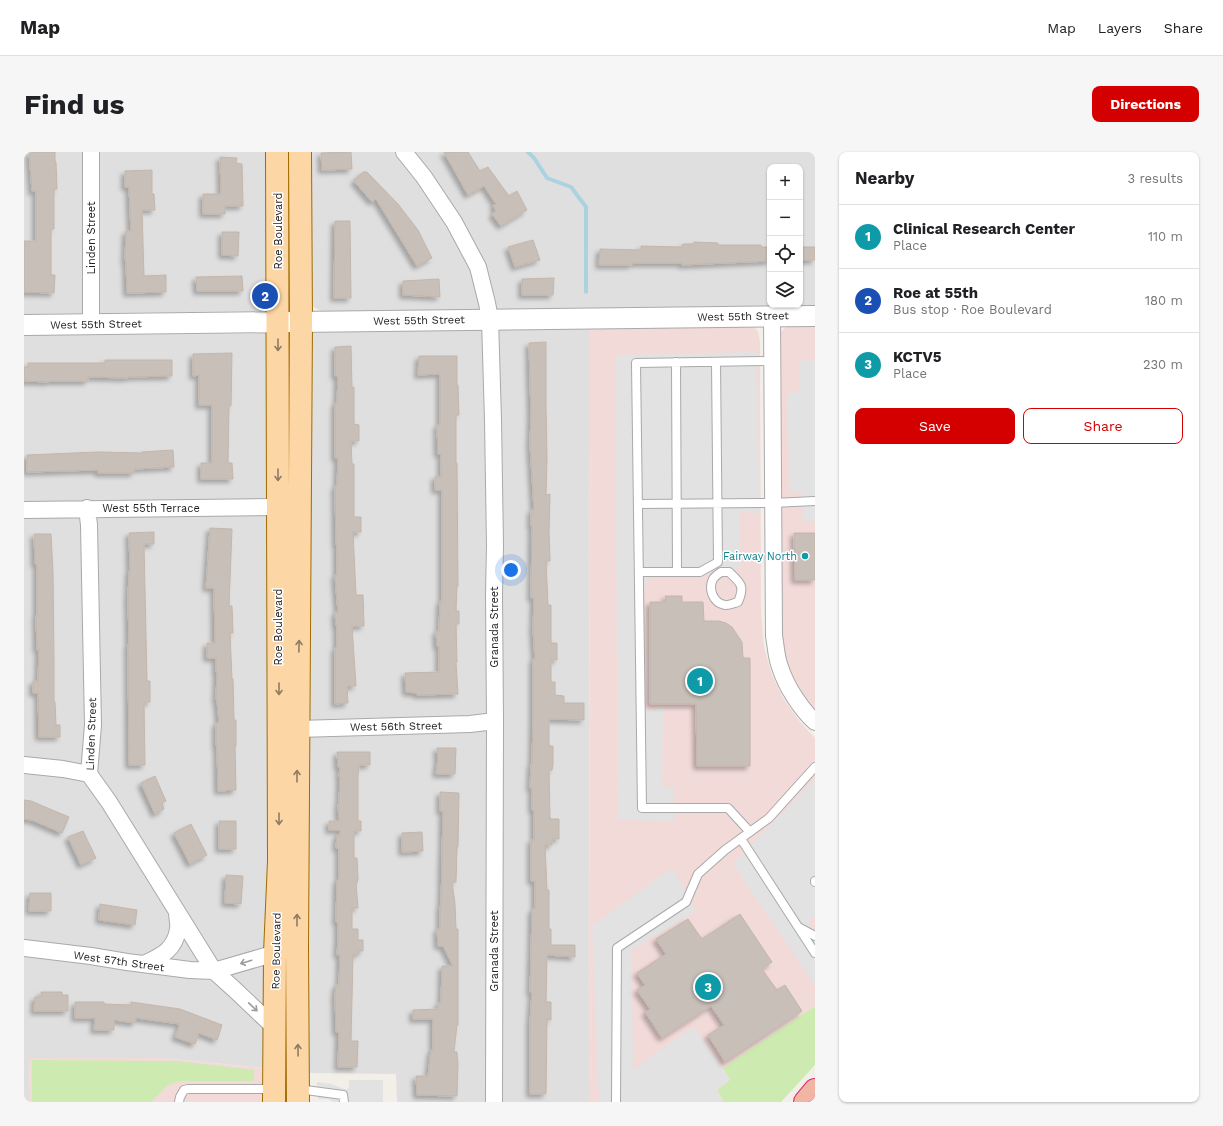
<!DOCTYPE html>
<meta charset="utf-8">
<style>
:root{--surface:#fff;--page:#f6f6f6;--text:#202124;--muted:#757577;--line:#e0e0e0;--accent:#d40000}
body{margin:0;font-family:"Work Sans",sans-serif;background:var(--page);color:var(--text)}
.controls{position:absolute;right:12px;top:12px;display:grid;overflow:hidden;border-radius:8px;box-shadow:0 1px 3px #0004}
.controls button{width:36px;height:36px;display:grid;place-items:center;padding:0;border:0;border-bottom:1px solid var(--line);background:var(--surface);color:var(--text);font:20px sans-serif}
.you{position:absolute;left:487px;top:418px;width:14px;height:14px;margin:-10px;border:3px solid #fff;border-radius:50%;background:#1a73e8;box-shadow:0 0 0 6px #1a73e833}
.badge{display:grid;place-items:center;width:26px;height:26px;border-radius:50%;background:var(--accent);color:#fff;font-size:13px;font-weight:700}
.pin{position:absolute;translate:-50% -50%;border:2px solid #fff;box-shadow:0 1px 4px #0006}
.list{margin:0;padding:0;list-style:none}
h2{display:flex;justify-content:space-between;align-items:center;height:52px;margin:0;padding:0 16px;font-size:17px}
h2 small{font-size:13px;font-weight:400;color:var(--muted)}
.list li{display:grid;grid-template-columns:26px 1fr auto;gap:12px;align-items:center;box-sizing:border-box;height:64px;padding:0 16px;border-top:1px solid var(--line)}
.list b{display:block;font-size:15px;white-space:nowrap}
.list p{margin:0;font-size:13px;white-space:nowrap;color:var(--muted)}
.list em{font-size:13px;font-style:normal;color:var(--muted)}
.actions{display:flex;gap:8px;padding:12px 16px}
.actions a{flex:1;padding:9px 0;border:1px solid var(--accent);border-radius:8px;text-align:center;font-size:14px;color:var(--accent)}
.actions .main{background:var(--accent);color:#fff}
.icon{flex:none;width:22px;height:22px;fill:none;stroke:currentColor;stroke-width:2;stroke-linecap:round;stroke-linejoin:round}
.map{position:relative;flex:none;width:791px;height:950px;overflow:hidden;border-radius:8px}
header{display:flex;align-items:center;gap:24px;box-sizing:border-box;height:56px;padding:0 20px;background:var(--surface);border-bottom:1px solid var(--line)}
header strong{font-size:19px}
nav{display:flex;gap:22px;margin-inline-start:auto;font-size:14px}
.intro{display:flex;align-items:center;justify-content:space-between;box-sizing:border-box;height:96px;padding:0 24px}
h1{margin:0;font-size:28px}
.button{padding:10px 18px;border-radius:8px;background:var(--accent);color:#fff;font-size:14px;font-weight:700}
main{display:flex;gap:24px;padding:0 24px}
aside{flex:1;background:var(--surface);border-radius:8px;box-shadow:0 1px 3px #0004}
.map>svg:first-child{display:block}
.residential{fill:#e0dfdf;fill-rule:evenodd}
.commercial{fill:#f2dad9}
.grass{fill:#cdebb0}
.parking{fill:#e2e2e2}
.lines{fill:none;stroke-linecap:round;stroke-linejoin:round}
.stream{stroke:#aad3df;stroke-width:4}
.building{fill:#c7bfb8;stroke:#c4b6ab;filter:url(#shadow)}
.service-casing{stroke:#a9a9a9;stroke-width:10}
.minor-casing{stroke:#a9a9a9;stroke-width:18}
.tertiary-casing{stroke:#a9a9a9;stroke-width:22}
.primary-casing{stroke:#a06b00;stroke-width:24}
.trunk-casing{stroke:#dc2a67;stroke-width:24}
.service{stroke:#fff;stroke-width:8}
.minor{stroke:#fff;stroke-width:16}
.tertiary{stroke:#fff;stroke-width:20}
.primary{stroke:#fcd6a4;stroke-width:22}
.trunk{stroke:#f2b4a3;stroke-width:22}
.oneway{stroke:#8f7c63}
.oneway2{stroke:#9c9c9c}
.culture-dot{fill:#0f9aa8;stroke:#fff;stroke-width:1.5}
.labels{text-anchor:middle;stroke-width:3;stroke-linejoin:round;paint-order:stroke}
.street-label{font-size:11px;fill:#222;stroke:#fff}
.culture-label{font-size:11px;fill:#0d838f;stroke:#fff;text-anchor:end}
</style>
<header>
<strong>Map</strong>
<nav><a>Map</a><a>Layers</a><a>Share</a></nav>
</header>
<div class="intro"><h1>Find us</h1><a class="button">Directions</a></div>
<main>
<div class="map">
<svg width="791" height="950" viewBox="0 0 791 950">
<defs>
<filter id="shadow"><feDropShadow dx="-3.5" dy="3.5" stdDeviation="2" flood-color="#0004"/></filter>
</defs>
<rect width="100%" height="100%" fill="#f2efe9"/>
<path class="residential" d="M0,0H245V156L239,159L0,162Z
M283,0H791V154L311,160L297,159L288,154L284,148ZM746,15H776V153H746Z
M566,176L565,950H373L372,922L289,921L139,906H5L6,950H0V183L195,182Z"/>
<path class="commercial" d="M791,171V559L778,542L771,529L760,503L758,489L755,186L757,180L763,174Z
M723,174L729,175L732,177L734,180L736,189L737,460L740,495L748,523L759,546L776,570L791,586V854L699,916L706,928L699,948L696,950H565L566,176Z
M5,906H139L238,916V950H6Z"/>
<path class="grass" d="M791,854V913L757,950H696L699,948L693,938L706,928L699,916Z
M8,908L153,909L230,918V929H154L143,934L127,950H8Z"/>
<path class="parking" d="M732,200L736,361L715,360L717,415L626,420L615,456L618,558L639,556L638,635L649,636L651,670L594,667L591,203Z
M791,208V369H779L778,340H766L763,241L776,240L775,209Z
M791,627V763L785,770L791,785V833L709,712Z
M648,716L672,759L608,798L609,918L670,874L706,928L693,938L699,948L696,950H575L568,774Z
M325,928H359V950H309L304,947H294L293,930L307,932L320,937H324L325,935Z"/>
<g class="lines">
<path class="stream" d="M504,0L510,6L523,26L547,35L562,55V140"/>
</g>
<path class="building" d="M5,0H31V10H32L33,37H30V77H27V123H31L30,141L0,140V89H12V39H8Z
M327,0L328,17L298,18L297,1Z
M420,0H444L456,19L464,15L485,44L493,39L503,58L477,74L468,62L472,59L469,53L472,52L460,34L444,43Z
M196,5L213,6L212,11L218,12L219,54H201V62H179V42H197Z
M128,18V42H130L131,58H118L120,124L142,123V140L103,141L102,109H101L102,79H107L105,35H101V19Z
M339,20H343L374,52L394,78L408,106L393,114L352,47L348,50L330,29Z
M311,69H326L327,146H310Z
M198,80H215L214,104L198,103Z
M509,88L516,108L491,115L484,95Z
M670,90L694,91V93H737V95H746V109L658,113V111H608V113H575L576,97L617,98V94L658,95L659,92H670Z
M776,95H791V108H776Z
M218,124L219,139H173L172,125Z
M530,126L529,143H498V127Z
M415,127L416,145L379,143V129Z
M522,190V254L523,306L522,343L526,342L525,380L526,409H522L524,453H527V491H533V508H527V530H531V543L540,544V551H560V568L525,567V594H529V612L528,618H525L526,667H535V687H528V693H521L523,738H525V777H527V793H551V805L523,803L522,850H527V868L523,867L522,942H506V871L508,840H506L507,805L508,757H511V729H507V688H510V658H508V636H506L507,612H508L509,567V507H511L509,478L510,446H507L508,374H507V358H510L506,292L507,263L505,191Z
M327,194L328,235H330V272L335,273V289H327L328,312H330V365H337V380H329L332,443H339L340,474H328L332,534H323L324,551L311,552V496H313V474H312L311,460H314L312,437L311,423H313V393H312L311,334H313L314,306H311V251H313L314,224H311V195Z
M208,201L207,254H205L204,311H208L209,327H177V311H188V253H175V223L169,224V202Z
M395,204H433V233H434L435,263H432V311H433L434,434H433L432,459H435V472H432L433,510H432L434,542L393,543V541L382,540L381,521L415,520V494H413L412,479H415L416,449H418V338H411V324L417,325V302H414L413,273H416V222L394,223Z
M81,208H148V224L104,225V226L64,225V229H25V230L0,229V215H4V211H81Z
M149,298L150,315L110,317V321H74V318L3,320V303L74,300L118,301V300Z
M186,376L208,377L205,454H208L209,481H206L208,527H209L210,568H212V594H211L212,638L194,639L193,594H192V571L195,570L193,549L192,548L193,520H192V506H183V491H191L190,436H182Z
M130,380V392H120L123,529H126V550H120L121,613H105L104,492H105L104,447L105,419H106L105,381Z
M770,381H791V428H771Z
M10,382H27L29,420L30,509V550H31L32,573H36V585H15L14,541H9V529H14L15,497L13,498L12,463H13V412H11Z
M641,444H658V450H679L680,469H695L702,471L708,475L718,490L719,506H726V614H673L672,552H626V450H642Z
M413,596H432L431,622H412L414,607Z
M313,600H346V613H335L334,624V669H337V679H330V706H333L334,727L333,731H332L334,756H328V777H334V788H339V799H334V803H329L327,889H334L333,915H314L315,880H312L311,844L312,833H315L316,803H313L314,787V770H312L313,728L315,727V696H312L313,683H316V678H305V669H315L314,652H315L316,625H315L316,615H314Z
M131,624L142,649L138,651L140,657L131,662L117,631Z
M416,640L435,641L434,695H433L432,730H428L431,752L432,777H434V873H433L430,900H433L434,912L433,944L393,943L392,924H404L407,898H409V867H389V858L414,857V851H417L418,814H429L419,794H414L413,777H416V754H417L419,659H416Z
M0,648L7,649L45,665L38,681L8,668L0,667Z
M195,669H212V697H195Z
M167,672L183,703L166,712L150,681Z
M59,679L72,706L57,713L44,685Z
M398,680L399,699L378,700V681Z
M202,723L219,724L217,752L201,751Z
M6,741H27V759H5Z
M76,752L113,758L111,773L75,768Z
M716,762L748,810L738,817L753,838L761,833L778,859L701,910L684,883L700,873L687,854L638,886L621,860L626,857L613,838L621,833L613,821L642,802L632,787L664,767L678,787Z
M17,840H38V843H44V859H10L11,845H17Z
M51,850H80V852L107,853V850L156,857L198,873L193,888L175,881L171,892L151,885L156,872L112,866L111,871L90,868V878H70L71,866H51Z"/>
<g class="lines">
<g class="service-casing">
<path id="service" d="M652,210L653,420
M614,352L749,351L791,349
M615,420H676L694,410L692,210
M697,420H705C717,431 721,434 714,450C710,451 704,454 701,453C689,451 684,437 689,427C691,424 694,422 697,420Z
M726,680L704,656H618L612,211L748,209
M717,687L791,801
M791,730V729
M776,776L791,784
M274,937L319,943L320,950
M155,950L156,945L160,938L164,937H250
M592,950L593,796L662,750L674,722L701,698L745,666L791,615"/>
</g>
<g class="minor-casing">
<path id="minor" d="M67,0V172
M380,0L400,25L430,70L454,115L463,151L466,167L469,268L471,393L470,443L471,569L470,950
M748,164L750,484C752,494 752,505 756,515C762,534 776,556 791,570
M63,356L65,373L69,573L65,622L85,650L190,819L210,837L250,875
M0,358L254,355
M274,577L446,572L471,569
M0,613L39,617L65,622
M0,796L67,804L103,810L166,818L190,819L262,798
M120,812C137,804 151,798 154,777C155,772 153,766 153,761"/>
</g>
<g class="tertiary-casing">
<path id="tertiary" d="M0,173L791,164"/>
</g>
<g class="primary-casing">
<path id="primary" d="M250,950L251,801L255,709L253,0
M274,950L273,796L277,170L276,0"/>
</g>
<g class="trunk-casing">
<path id="trunk" d="M781,950L791,938"/>
</g>
<use href="#service" class="service"/>
<use href="#minor" class="minor"/>
<use href="#tertiary" class="tertiary"/>
<use href="#primary" class="primary"/>
<use href="#trunk" class="trunk"/>
</g>
<defs><path id="oneway-shaft" d="M-6 0H5M1.5-3L5.5 0L1.5 3" fill="none" stroke-width="1.6" stroke-linecap="round" stroke-linejoin="round"/></defs>
<g class="oneway">
<use href="#oneway-shaft" transform="translate(254 193) rotate(90)"/>
<use href="#oneway-shaft" transform="translate(254 323) rotate(90)"/>
<use href="#oneway-shaft" transform="translate(275 494) rotate(-89)"/>
<use href="#oneway-shaft" transform="translate(255 537) rotate(90)"/>
<use href="#oneway-shaft" transform="translate(273 624) rotate(-90)"/>
<use href="#oneway-shaft" transform="translate(255 667) rotate(90)"/>
<use href="#oneway-shaft" transform="translate(273 768) rotate(-90)"/>
<use href="#oneway-shaft" transform="translate(274 898) rotate(-91)"/>
</g>
<g class="oneway2">
<use href="#oneway-shaft" transform="translate(222 810) rotate(163)"/>
<use href="#oneway-shaft" transform="translate(229 855) rotate(44)"/>
</g>
<circle class="culture-dot" cx="781" cy="404" r="4"/>
<g class="labels">
<g class="street-label">
<text transform="translate(254 79) rotate(-90)" y="4">Roe Boulevard</text>
<text transform="translate(67 86) rotate(-90)" y="4">Linden Street</text>
<text transform="translate(719 164) rotate(-1)" y="4">West 55th Street</text>
<text transform="translate(395 168) rotate(-1)" y="4">West 55th Street</text>
<text transform="translate(72 172) rotate(-1)" y="4">West 55th Street</text>
<text x="127" y="360">West 55th Terrace</text>
<text transform="translate(254 475) rotate(-90)" y="4">Roe Boulevard</text>
<text transform="translate(470 475) rotate(-90)" y="4">Granada Street</text>
<text transform="translate(372 574) rotate(-1)" y="4">West 56th Street</text>
<text transform="translate(67 582) rotate(-88)" y="4">Linden Street</text>
<text transform="translate(252 799) rotate(-89)" y="4">Roe Boulevard</text>
<text transform="translate(470 799) rotate(-90)" y="4">Granada Street</text>
<text transform="translate(95 809) rotate(8)" y="4">West 57th Street</text>
</g>
<g class="culture-label">
<text x="773" y="408">Fairway North</text>
</g>
</g>
</svg>
<div class="controls">
<button>+</button>
<button>−</button>
<button><svg class="icon" aria-label="locate" viewBox="0 0 24 24"><circle cx="12" cy="12" r="6"/><path d="M12 2v4M12 18v4M2 12h4M18 12h4"/></svg></button>
<button><svg class="icon" aria-label="layers" viewBox="0 0 24 24"><path d="M12 4l9 5-9 5-9-5zM3 14l9 5 9-5"/></svg></button>
</div>
<div class="you"></div>
<div class="pin badge" style="left:676px;top:529px;background:#0f9aa8">1</div>
<div class="pin badge" style="left:241px;top:144px;background:#1a4fb4">2</div>
<div class="pin badge" style="left:684px;top:835px;background:#0f9aa8">3</div>
</div>
<aside>
<h2>Nearby<small>3 results</small></h2>
<ul class="list">
<li><span class="badge" style="background:#0f9aa8">1</span><div><b>Clinical Research Center</b><p>Place</p></div><em>110 m</em></li>
<li><span class="badge" style="background:#1a4fb4">2</span><div><b>Roe at 55th</b><p>Bus stop · Roe Boulevard</p></div><em>180 m</em></li>
<li><span class="badge" style="background:#0f9aa8">3</span><div><b>KCTV5</b><p>Place</p></div><em>230 m</em></li>
</ul>
<div class="actions"><a class="main">Save</a><a>Share</a></div>
</aside>
</main>
